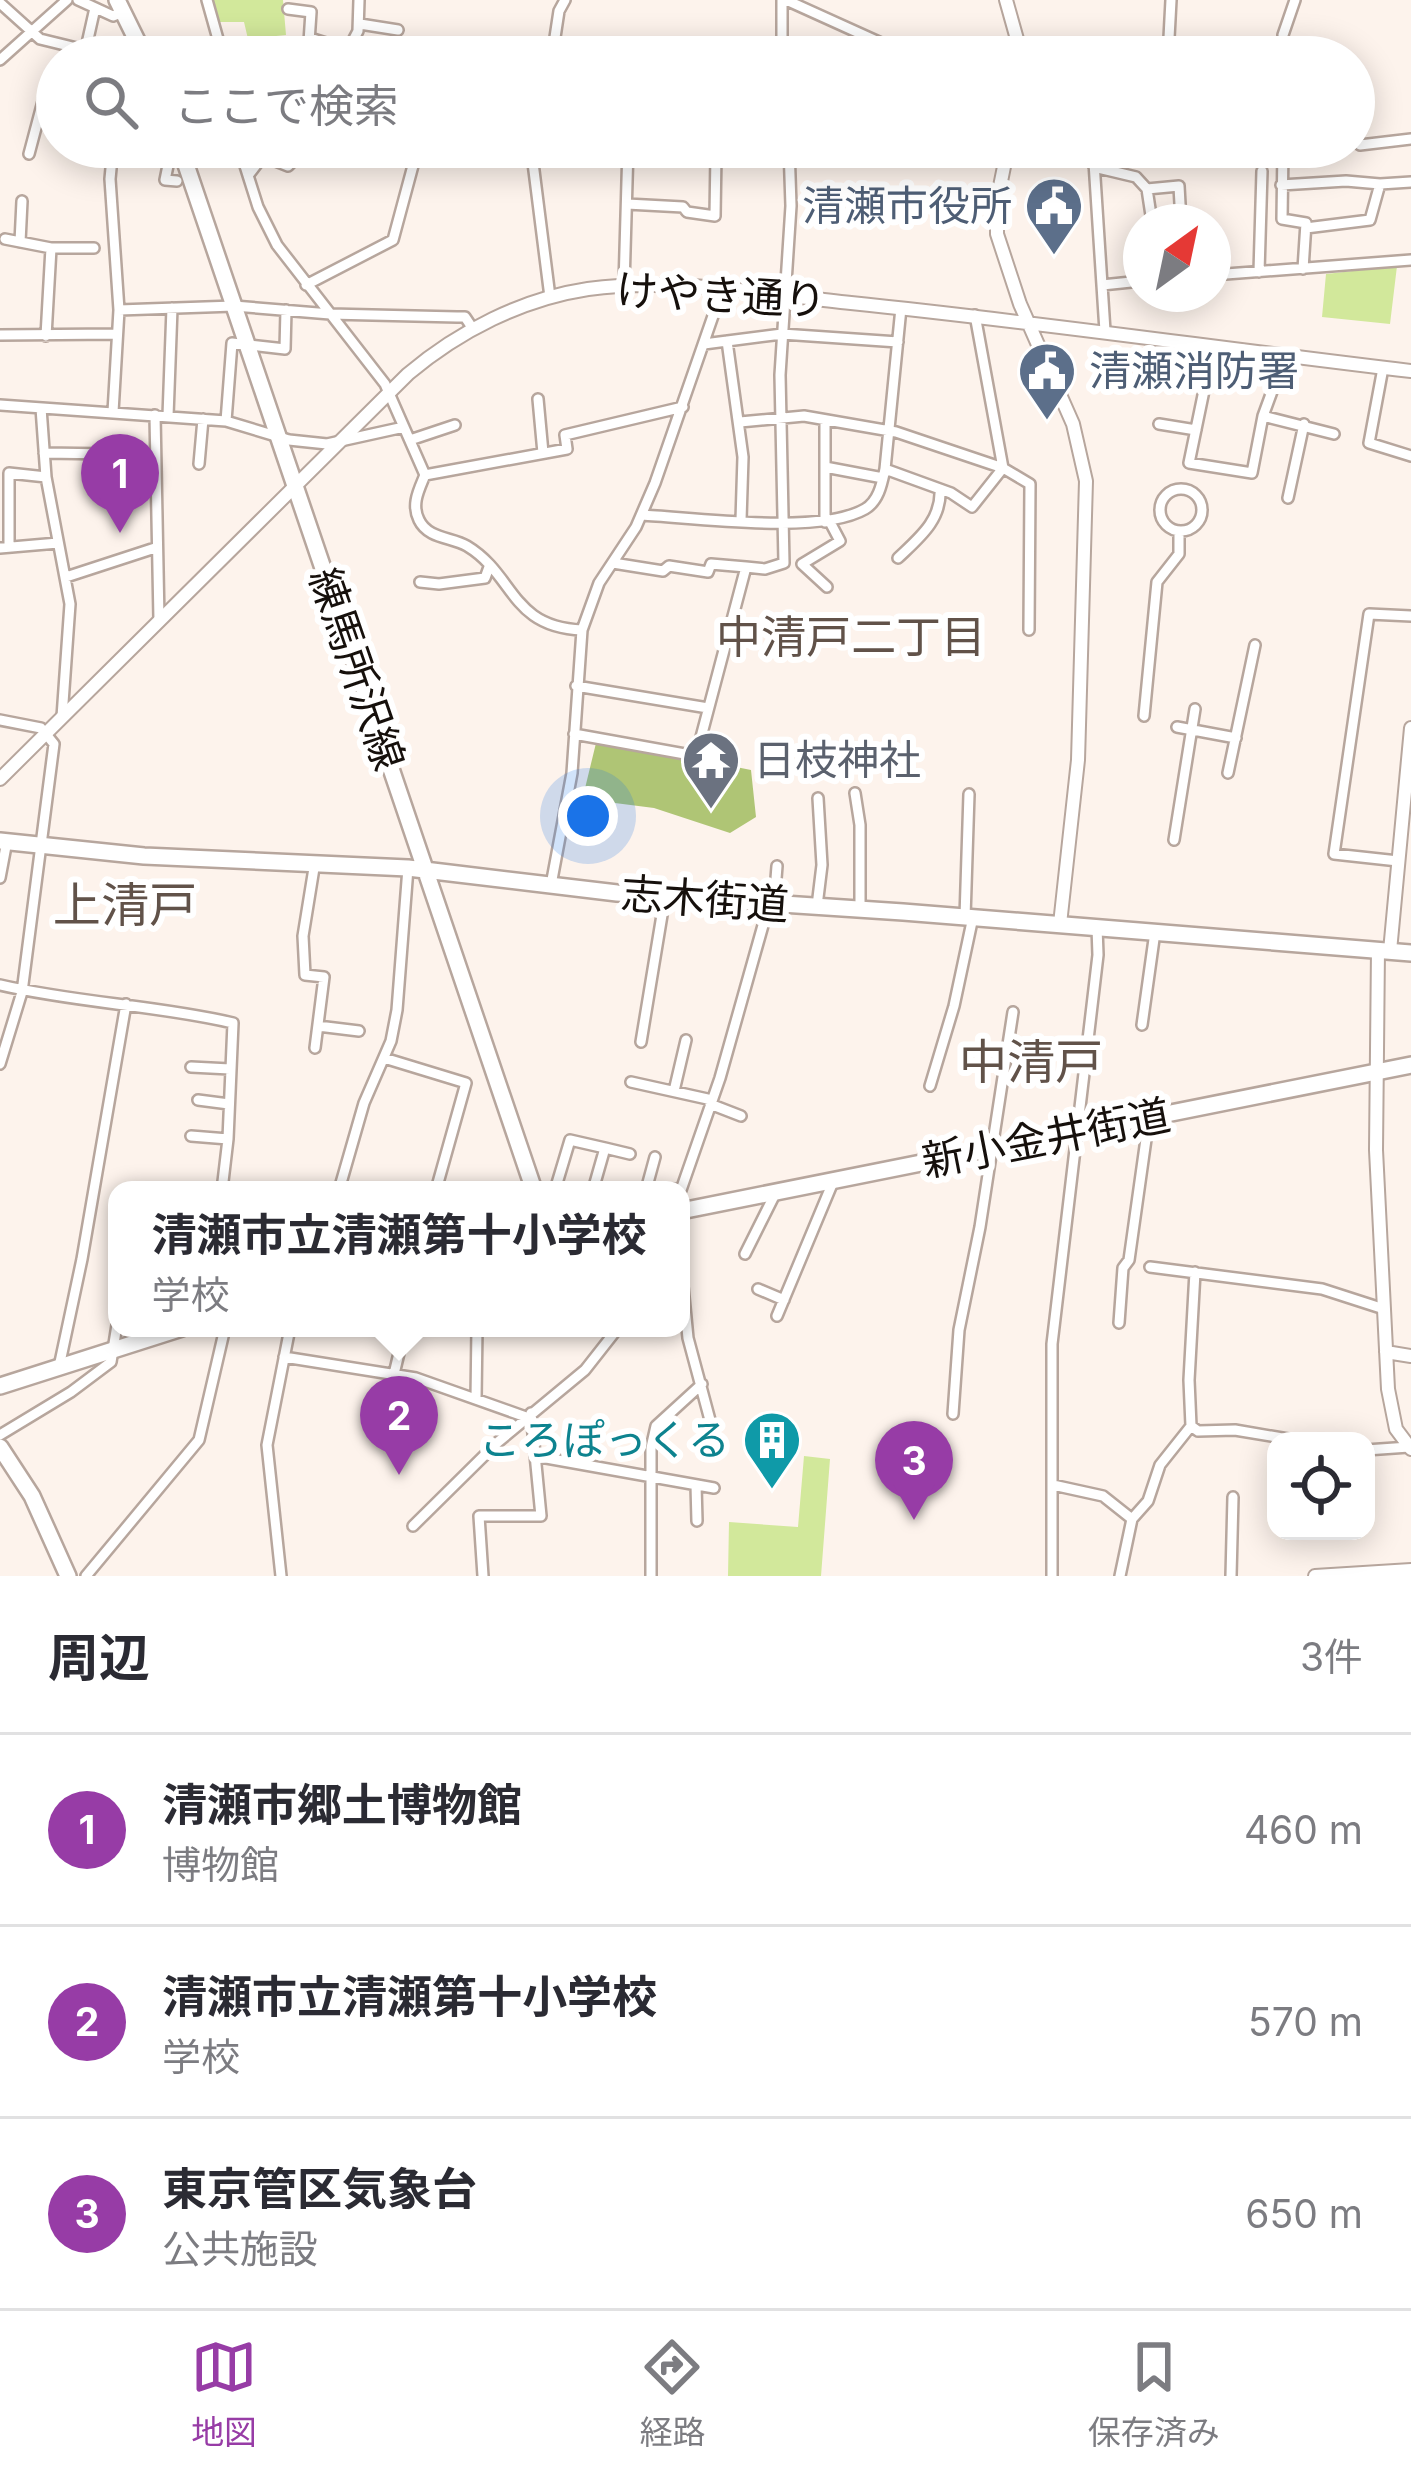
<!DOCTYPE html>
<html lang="ja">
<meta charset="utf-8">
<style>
:root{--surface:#fff;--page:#f7f7f7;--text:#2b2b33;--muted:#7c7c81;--line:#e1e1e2;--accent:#973ca6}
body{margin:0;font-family:Inter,"Noto Sans JP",sans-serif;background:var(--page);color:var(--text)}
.controls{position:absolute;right:36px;bottom:36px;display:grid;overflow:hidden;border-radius:24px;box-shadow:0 6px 30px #0003}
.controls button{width:108px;height:108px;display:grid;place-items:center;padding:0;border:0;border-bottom:3px solid var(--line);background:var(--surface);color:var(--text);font:60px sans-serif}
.compass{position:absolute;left:1123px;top:204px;width:108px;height:108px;border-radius:50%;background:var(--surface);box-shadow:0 6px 30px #0003;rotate:33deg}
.you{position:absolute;left:588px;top:816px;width:42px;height:42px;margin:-30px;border:9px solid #fff;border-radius:50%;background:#1a73e8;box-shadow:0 0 0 18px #1a73e833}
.badge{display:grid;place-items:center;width:78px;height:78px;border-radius:50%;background:var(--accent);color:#fff;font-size:39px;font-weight:700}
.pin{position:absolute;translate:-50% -99px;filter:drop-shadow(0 3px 6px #0008)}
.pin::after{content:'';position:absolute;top:63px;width:42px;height:36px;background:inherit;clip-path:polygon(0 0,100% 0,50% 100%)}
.popup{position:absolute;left:108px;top:1181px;width:582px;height:156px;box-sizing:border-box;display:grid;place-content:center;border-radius:24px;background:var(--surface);filter:drop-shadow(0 3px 9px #0005);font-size:39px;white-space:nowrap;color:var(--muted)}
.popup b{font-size:45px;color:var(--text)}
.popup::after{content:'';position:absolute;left:50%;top:100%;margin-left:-24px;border:24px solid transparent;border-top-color:var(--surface)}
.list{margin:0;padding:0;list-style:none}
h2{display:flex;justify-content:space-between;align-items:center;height:156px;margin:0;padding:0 48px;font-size:51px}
h2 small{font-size:39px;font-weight:400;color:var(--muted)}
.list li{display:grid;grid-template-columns:78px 1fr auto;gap:36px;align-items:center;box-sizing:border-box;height:192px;padding:0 48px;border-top:3px solid var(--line)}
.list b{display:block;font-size:45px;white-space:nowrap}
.list p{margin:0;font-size:39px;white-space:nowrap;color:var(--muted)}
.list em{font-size:39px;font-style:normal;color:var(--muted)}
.icon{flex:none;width:66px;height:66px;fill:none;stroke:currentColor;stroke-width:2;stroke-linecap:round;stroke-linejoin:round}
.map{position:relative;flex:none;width:1411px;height:1576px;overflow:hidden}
.search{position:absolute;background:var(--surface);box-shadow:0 6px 30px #0003;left:36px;right:36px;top:36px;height:132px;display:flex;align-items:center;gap:30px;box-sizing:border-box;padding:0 42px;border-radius:66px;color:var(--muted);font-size:45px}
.sheet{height:732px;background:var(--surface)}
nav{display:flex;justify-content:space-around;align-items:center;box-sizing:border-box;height:168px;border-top:3px solid var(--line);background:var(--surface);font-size:33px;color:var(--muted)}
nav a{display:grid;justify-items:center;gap:6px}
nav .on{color:var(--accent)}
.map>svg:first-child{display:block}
.green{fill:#d2e89b}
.forest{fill:#afc575}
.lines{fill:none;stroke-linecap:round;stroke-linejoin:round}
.minor-casing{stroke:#b7a69d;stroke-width:14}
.tertiary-casing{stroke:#b7a69d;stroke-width:16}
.primary-casing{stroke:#b7a69d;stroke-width:20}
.minor{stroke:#fff;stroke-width:9}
.tertiary{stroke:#fff;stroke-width:12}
.primary{stroke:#fff;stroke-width:15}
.labels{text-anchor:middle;stroke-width:12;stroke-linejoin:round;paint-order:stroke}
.service-label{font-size:42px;fill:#4e5e75;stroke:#fff;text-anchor:end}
.street-label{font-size:42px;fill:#16100c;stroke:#fff}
.worship-label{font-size:42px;fill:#5b616d;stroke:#fff;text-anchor:start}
.culture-label{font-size:42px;fill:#0d838f;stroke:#fff;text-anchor:end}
.neighbourhood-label{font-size:45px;fill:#615249;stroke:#fff}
.quarter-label{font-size:48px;fill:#615249;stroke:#fff}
</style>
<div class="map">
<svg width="1411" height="1576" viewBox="0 0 1411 1576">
<rect width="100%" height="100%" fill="#fdf3ec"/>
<path class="green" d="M210,0H283L286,35L248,39L244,22H216Z
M1397,266L1390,324L1322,317L1326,274Z
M804,1456L830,1459L821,1576H728L729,1522L798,1527Z"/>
<path class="forest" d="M597,739L751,770L756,817L730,833L654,808L607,802L592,821L579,813Z"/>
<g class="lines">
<g class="minor-casing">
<path id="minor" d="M78,0L113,16L123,12
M207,0L223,57
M782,0V57
M786,0L912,57
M0,3L40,39L85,50
M288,9L311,12L308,57
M360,24L398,30
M1283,35L1295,0
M310,38L348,50L358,31L359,0
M477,46L540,57
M553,48L605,57
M144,55L152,52L176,57
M84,57L95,8
M552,57L559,11L565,0
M1168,57L1171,0
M1254,57V53L1311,57
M0,60L67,0
M1354,141L1360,145L1411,139
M113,147L110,179L119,310L113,412
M239,147L258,207L277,245L385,384L425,475C419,490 411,504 419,520C428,539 452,537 467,546C515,575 510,627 582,630
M531,147L550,297
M1093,147L1105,331
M1283,147L1282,219L1306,223L1303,269
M1220,150V147
M29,154L46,90L57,92
M1094,167L1136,177L1147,189
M250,173L263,156L288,166L307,147
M177,181L165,180L171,151L180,148
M1281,185L1346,181L1380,184
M627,204L683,207L687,212L715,216L716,154
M1152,222L1147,189L1179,186L1181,222
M1306,228L1370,220L1380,184L1411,182
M5,239L51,248H94
M20,242L22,201
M1259,272L1262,171
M1213,275L1411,260
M306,285L393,240L418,147
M624,285L628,147
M1102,285L1141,281
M119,310L234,306L330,314L457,317H465L473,329
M0,335L117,334
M46,336L51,248
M727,341L743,457L741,520
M704,344L782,334L898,342
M1213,347L1189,463L1252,473L1263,416L1285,356
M1383,368L1369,443L1411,456
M538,399L543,453
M0,405L226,421L289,440L327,444L404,427
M41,408L46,477L70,604L62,717
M155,415L159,620
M168,416L172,308
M1263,416L1334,434
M825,420V522
M226,421L232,343L285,349L286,310
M740,422L804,416L896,432L1003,468L1030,484L1029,630
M1159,424L1196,430
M410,440L455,425
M44,453L112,454V491
M199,464L203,419
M825,467L883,478
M885,469L951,493L972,507L1003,468L975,315
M425,475L567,449L565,435L683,407
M1160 510a21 21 0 1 1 42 0a21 21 0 1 1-42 0Z
M1288,498L1304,424
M642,515C697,518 820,535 865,509C879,501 882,483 885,469L901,308
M9,547V473L46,477
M0,548L58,543
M898,558C919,538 942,520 940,489
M613,563L663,571L669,566L708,572L711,564L746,567
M802,564L840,541L830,522
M802,564L827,587
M66,577L155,548
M420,582L439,584L485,578L489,567
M576,686L708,708
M1144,716L1157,582L1179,554V533
M0,720L41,728L54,744L22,992L0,1064
M1177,727L1236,738
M574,734L696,756L746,567L765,569L784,563L780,375L791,206L789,147
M1228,773L1255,645
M855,793L860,825V909
M1174,840L1195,709
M1398,861L1334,854L1369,614L1411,616
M315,862L303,936L305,975L324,977L315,1048
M0,878L7,841
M551,885L572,773L582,630L599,583L636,527L655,483L722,290
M774,904L777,866
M817,906L822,865L818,798
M965,917L969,794
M0,985C77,1003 156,1005 233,1023L228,1139L222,1190
M1142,1025L1155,932
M318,1026L359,1031
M641,1042L665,897
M384,1058L466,1083L436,1190
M191,1067L230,1069
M631,1082L712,1100
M930,1086L954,1006L973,917
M674,1091L686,1040
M198,1100L229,1104
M710,1104L741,1116
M191,1136L228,1139
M605,1148L630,1154
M339,1190L364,1103L391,1041L397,1010L408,868
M555,1190L570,1140L605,1148L593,1190
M644,1190L681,1189
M646,1190L655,1157
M681,1190L720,1078L769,904
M745,1254L776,1192
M681,1266L688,1338L714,1435
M1150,1267L1322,1289L1384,1309
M1195,1272L1189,1380L1191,1426L1198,1431L1235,1430L1300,1441
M758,1289L784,1300
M777,1316L833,1182
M1119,1323L1123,1268L1129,1260L1149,1118
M284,1357L416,1378L526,1417
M59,1367L82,1259L126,1004
M394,1374L405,1328
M476,1399L477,1328
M953,1414L959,1330L980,1227L1013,1012
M0,1435L71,1392L111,1362L117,1325
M1366,1450L1409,1447
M535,1456L714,1488
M696,1485L697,1521
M1053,1485L1103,1496L1132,1519
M413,1526L498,1442L585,1370L618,1328
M86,1576L199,1440L225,1328
M281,1576L267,1445L290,1328
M483,1576L479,1516H541L531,1413
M651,1576V1448L656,1426L702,1384
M1052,1576V1344L1098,955L1097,927
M1120,1576L1132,1519L1148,1501L1160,1465L1191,1426
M1231,1576L1233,1497"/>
</g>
<g class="tertiary-casing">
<path id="tertiary" d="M1006,0L1022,57
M1008,147L997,201V234L1020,304L1073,424L1086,481L1078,760L1060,924
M0,779L408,374C459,331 522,299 588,289C674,277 765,294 851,303C1038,322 1224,349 1411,371
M1378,950L1376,1150L1388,1389L1396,1429L1411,1449
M1390,951L1411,728
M1386,1352L1411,1356
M1315,1576L1411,1570"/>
</g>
<g class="primary-casing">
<path id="primary" d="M117,0L145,57
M180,147L534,1190
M0,841L144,856L408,868L617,893L903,912L1411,953
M681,1211L1411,1065
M0,1386L182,1328
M0,1447L32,1496L68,1576"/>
</g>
<use href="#minor" class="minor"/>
<use href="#tertiary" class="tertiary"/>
<use href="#primary" class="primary"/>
</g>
<defs>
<g id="civic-pin" transform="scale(3)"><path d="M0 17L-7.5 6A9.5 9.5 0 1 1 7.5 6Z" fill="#5c6f8a" stroke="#fff"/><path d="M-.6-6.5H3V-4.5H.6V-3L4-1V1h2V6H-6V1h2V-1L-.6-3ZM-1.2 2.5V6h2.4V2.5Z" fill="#fff"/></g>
<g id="temple-pin" transform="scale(3)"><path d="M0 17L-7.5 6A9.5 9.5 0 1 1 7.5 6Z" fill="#6b7280" stroke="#fff"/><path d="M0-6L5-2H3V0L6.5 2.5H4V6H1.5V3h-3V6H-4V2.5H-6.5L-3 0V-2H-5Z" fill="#fff"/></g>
<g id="building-pin" transform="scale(3)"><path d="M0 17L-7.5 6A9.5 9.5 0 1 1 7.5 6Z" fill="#0f9aa8" stroke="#fff"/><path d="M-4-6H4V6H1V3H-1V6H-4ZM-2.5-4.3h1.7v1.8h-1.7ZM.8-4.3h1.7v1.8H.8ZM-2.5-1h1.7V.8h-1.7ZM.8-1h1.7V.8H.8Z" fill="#fff"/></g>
</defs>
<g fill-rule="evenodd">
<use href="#civic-pin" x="1054" y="206"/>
<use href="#civic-pin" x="1047" y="371"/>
<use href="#temple-pin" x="711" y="760"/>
<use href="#building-pin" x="772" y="1440"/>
</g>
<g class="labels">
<g class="service-label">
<text x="1012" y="221">清瀬市役所</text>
<text x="1089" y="386" text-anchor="start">清瀬消防署</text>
</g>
<g class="street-label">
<text transform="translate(721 295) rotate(3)" y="15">けやき通り</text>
<text transform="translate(357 669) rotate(71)" y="15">練馬所沢線</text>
<text transform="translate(705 899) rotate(4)" y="15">志木街道</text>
<text transform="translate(1046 1138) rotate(-11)" y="15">新小金井街道</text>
</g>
<g class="worship-label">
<text x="753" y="775">日枝神社</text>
</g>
<g class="culture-label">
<text x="730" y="1455">ころぽっくる</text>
</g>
<g class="neighbourhood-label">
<text x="851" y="653">中清戸二丁目</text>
</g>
<g class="quarter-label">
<text x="125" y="922">上清戸</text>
<text x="1031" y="1079">中清戸</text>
</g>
</g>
</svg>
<div class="controls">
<button><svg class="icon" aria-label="locate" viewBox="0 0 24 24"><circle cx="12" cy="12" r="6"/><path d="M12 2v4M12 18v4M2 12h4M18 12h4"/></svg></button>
</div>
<svg class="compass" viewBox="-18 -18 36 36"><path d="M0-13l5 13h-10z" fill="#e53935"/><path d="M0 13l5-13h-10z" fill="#7c7c81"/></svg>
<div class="you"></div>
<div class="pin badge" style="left:120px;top:533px">1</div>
<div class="pin badge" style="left:399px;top:1475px">2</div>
<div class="popup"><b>清瀬市立清瀬第十小学校</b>学校</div>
<div class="pin badge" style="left:914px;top:1520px">3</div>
<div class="search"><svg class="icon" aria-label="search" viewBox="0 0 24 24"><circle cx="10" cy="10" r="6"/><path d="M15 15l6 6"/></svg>ここで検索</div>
</div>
<section class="sheet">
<h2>周辺<small>3件</small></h2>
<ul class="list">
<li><span class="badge">1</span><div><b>清瀬市郷土博物館</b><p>博物館</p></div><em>460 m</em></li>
<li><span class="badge">2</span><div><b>清瀬市立清瀬第十小学校</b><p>学校</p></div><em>570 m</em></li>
<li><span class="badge">3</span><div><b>東京管区気象台</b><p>公共施設</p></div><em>650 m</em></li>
</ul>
</section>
<nav>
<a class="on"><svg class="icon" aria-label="map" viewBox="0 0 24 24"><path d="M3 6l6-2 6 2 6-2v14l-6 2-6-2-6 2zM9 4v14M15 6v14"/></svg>地図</a>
<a><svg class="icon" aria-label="directions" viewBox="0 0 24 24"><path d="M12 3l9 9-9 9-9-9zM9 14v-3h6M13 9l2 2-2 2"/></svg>経路</a>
<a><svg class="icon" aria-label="saved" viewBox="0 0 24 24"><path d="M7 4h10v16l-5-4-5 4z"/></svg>保存済み</a>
</nav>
